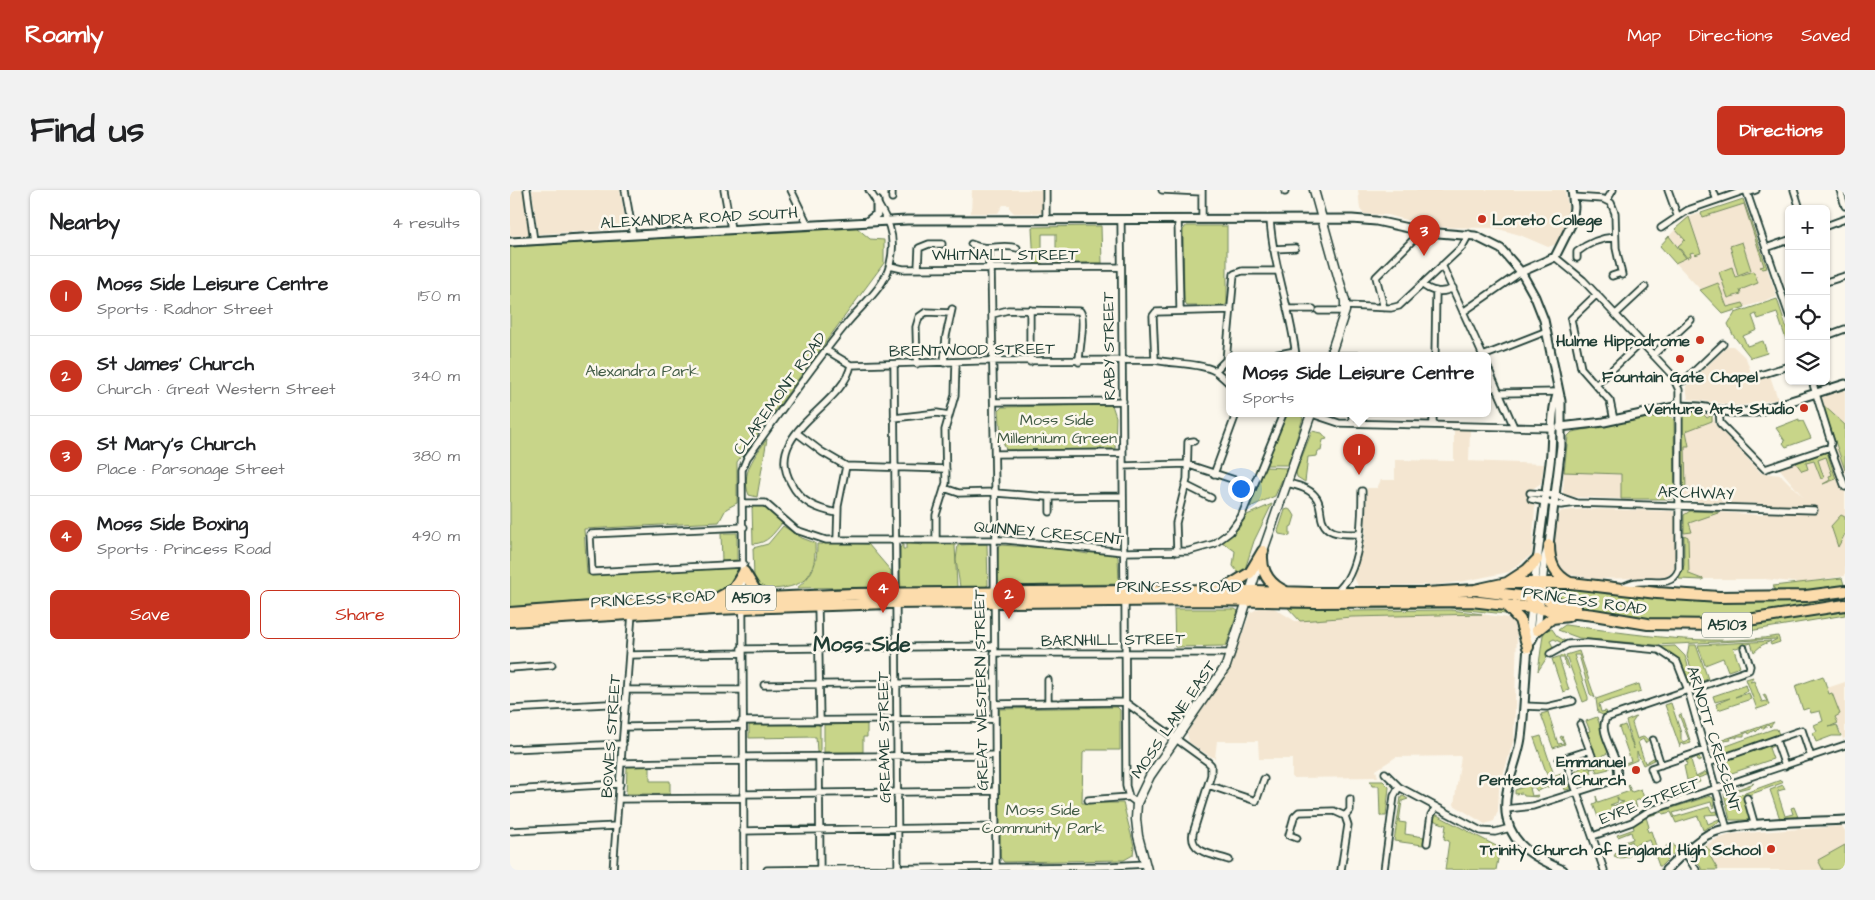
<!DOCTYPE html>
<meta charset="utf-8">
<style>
:root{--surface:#fff;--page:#f2f2f2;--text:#202124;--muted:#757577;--line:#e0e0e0;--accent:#c8321e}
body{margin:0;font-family:"Architects Daughter",sans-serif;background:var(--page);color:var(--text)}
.controls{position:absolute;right:15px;top:15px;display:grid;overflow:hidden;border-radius:8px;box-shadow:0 1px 4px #0004}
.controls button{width:45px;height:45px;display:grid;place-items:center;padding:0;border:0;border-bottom:1px solid var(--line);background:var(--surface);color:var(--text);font:25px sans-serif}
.you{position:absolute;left:730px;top:298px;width:18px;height:18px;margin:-12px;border:4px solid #fff;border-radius:50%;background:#1a73e8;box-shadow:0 0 0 8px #1a73e833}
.badge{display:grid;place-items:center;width:32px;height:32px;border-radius:50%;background:var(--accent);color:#fff;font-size:16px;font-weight:700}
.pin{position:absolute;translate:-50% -41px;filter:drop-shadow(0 1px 2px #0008)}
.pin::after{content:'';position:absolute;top:26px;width:18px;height:15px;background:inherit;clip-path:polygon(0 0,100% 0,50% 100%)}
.popup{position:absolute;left:716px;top:162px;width:265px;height:65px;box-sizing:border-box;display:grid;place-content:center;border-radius:8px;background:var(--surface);filter:drop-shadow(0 1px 4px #0005);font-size:16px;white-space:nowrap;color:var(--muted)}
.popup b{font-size:19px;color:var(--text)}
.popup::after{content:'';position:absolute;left:50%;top:100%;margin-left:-10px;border:10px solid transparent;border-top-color:var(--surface)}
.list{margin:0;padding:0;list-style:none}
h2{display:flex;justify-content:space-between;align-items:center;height:65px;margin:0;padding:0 20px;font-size:21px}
h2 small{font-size:16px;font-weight:400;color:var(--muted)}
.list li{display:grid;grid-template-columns:32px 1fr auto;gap:15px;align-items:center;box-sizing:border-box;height:80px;padding:0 20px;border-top:1px solid var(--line)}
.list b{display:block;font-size:19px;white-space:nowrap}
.list p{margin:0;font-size:16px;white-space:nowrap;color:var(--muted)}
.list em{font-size:16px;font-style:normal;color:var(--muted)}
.actions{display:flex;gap:10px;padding:15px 20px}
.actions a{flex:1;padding:11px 0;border:1px solid var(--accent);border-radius:8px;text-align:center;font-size:18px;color:var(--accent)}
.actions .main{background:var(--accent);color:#fff}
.icon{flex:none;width:28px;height:28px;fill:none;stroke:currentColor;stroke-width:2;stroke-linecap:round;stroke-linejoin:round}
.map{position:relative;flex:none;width:1335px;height:680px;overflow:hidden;border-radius:8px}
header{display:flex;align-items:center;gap:30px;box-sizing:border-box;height:70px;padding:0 25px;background:var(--accent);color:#fff}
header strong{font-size:24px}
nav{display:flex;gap:28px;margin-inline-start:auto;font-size:18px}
.intro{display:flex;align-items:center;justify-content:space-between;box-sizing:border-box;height:120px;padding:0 30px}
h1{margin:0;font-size:35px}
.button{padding:12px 22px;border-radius:8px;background:var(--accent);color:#fff;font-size:18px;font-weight:700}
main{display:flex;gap:30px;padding:0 30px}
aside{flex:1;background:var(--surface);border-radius:8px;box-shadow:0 1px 4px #0004}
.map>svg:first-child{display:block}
.built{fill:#f4e6d1}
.green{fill:#c8d589;stroke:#74895e}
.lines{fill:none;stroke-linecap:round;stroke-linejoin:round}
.minor-casing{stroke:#1f3d34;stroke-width:9}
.tertiary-casing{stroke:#1f3d34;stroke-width:11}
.secondary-casing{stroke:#1f3d34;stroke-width:11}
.trunk-casing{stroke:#1f3d34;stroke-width:14}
.minor{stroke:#fbf7ec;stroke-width:5.5}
.tertiary{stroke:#fbf7ec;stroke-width:7}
.secondary{stroke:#fbf7ec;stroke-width:8}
.trunk{stroke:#fcdcac;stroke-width:10}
.poi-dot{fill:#c8321e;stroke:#fbf7ec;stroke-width:2}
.labels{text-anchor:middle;stroke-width:5;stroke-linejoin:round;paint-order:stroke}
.shield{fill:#fbf7ec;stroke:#61756b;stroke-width:1}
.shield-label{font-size:15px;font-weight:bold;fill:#1f3d34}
.street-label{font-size:16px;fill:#1f3d34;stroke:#fbf7ec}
.poi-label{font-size:16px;font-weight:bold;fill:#1f3d34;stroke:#fbf7ec;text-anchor:end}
.park-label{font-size:16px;fill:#415b45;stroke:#fbf7ec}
.district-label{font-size:21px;font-weight:bold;fill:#1f3d34;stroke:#fbf7ec}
</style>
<header>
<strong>Roamly</strong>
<nav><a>Map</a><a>Directions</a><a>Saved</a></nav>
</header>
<div class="intro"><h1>Find us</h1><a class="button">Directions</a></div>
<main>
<aside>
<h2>Nearby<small>4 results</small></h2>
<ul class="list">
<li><span class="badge">1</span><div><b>Moss Side Leisure Centre</b><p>Sports · Radnor Street</p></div><em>150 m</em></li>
<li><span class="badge">2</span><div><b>St James' Church</b><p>Church · Great Western Street</p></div><em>340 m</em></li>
<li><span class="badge">3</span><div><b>St Mary's Church</b><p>Place · Parsonage Street</p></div><em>380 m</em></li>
<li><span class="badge">4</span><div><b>Moss Side Boxing</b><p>Sports · Princess Road</p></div><em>490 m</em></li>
</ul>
<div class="actions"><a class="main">Save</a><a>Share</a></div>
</aside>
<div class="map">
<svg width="1335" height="680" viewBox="0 0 1335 680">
<rect width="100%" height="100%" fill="#fbf7ec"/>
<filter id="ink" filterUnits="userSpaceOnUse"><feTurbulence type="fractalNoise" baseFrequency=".02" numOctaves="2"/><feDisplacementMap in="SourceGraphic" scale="10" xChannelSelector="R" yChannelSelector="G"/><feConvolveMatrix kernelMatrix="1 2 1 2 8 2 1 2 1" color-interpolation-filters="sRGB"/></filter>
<g filter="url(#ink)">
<path class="built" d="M0,0H13L20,45L0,46Z
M22,0H110L116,35L114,39L28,44Z
M462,0H532V23H504L500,19V15H493L488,23H461Z
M848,0H1055L1059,23L1055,39L1047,54L1038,57L1010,45L985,38L921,37L878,25L854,24L850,19Z
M1233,9L1267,107L1213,124L1150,56L1176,28Z
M1218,156H1223L1236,168L1244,191L1260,186L1268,209L1230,216L1178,209L1176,196Z
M1335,199V386L1290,393L1255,389H1169L1174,375L1175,322H1208L1253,325L1254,314L1190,312L1175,308L1173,301L1174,224L1183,222L1202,225L1206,235L1251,283L1271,285L1293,307L1269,278L1326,257L1311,207Z
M944,240H960L959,271H956L1034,274L1031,293L1021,300V312L1025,316L1022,364L999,382L955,391L926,395L848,396L843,385L855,346L857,298H867L871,290H885V270L944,271Z
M1054,282L1112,284L1111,309L1066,307L1053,304Z
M1075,319L1163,321L1166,328V375L1164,380L1156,387L1088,389L1056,384L1049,378L1044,363L1047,325L1052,321Z
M749,418H764L785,431L842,427L972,424L1004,429L1007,442L1004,549L989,599L988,621L984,631L975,634L944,615L951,566L886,567L866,580L868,587L782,588V569H749L748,551H707L705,568L698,565L679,552L677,543L720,478L740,423Z
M1335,492V548L1333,549L1325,526L1322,503L1319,504L1317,498Z
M1332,636L1335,641V680H1192L1183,662L1207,649L1222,644Z"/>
<path class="green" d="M1233,9L1257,78L1253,79L1250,77L1254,76L1234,14L1193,27L1191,23Z
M1179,27L1191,63L1185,65L1184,62L1180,63L1181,66L1177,68L1168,56L1175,50L1165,39Z
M591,36L592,73H546V44H532V74H524L522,37Z
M676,36H717V114L714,116H677L674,112L673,40Z
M346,37L360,49L374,50V73L227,272V313L216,319L209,332L74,339L77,384L228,378L219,397L211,402L111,404L78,411L0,417V57Z
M1159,46L1176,68L1165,73L1150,56Z
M1232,52L1241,80L1228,85L1220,56Z
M1222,77L1225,87L1244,81L1248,93L1230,100L1231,104L1218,108L1209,82Z
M1208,93L1217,117L1233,113L1235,117L1213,124L1190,100Z
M1267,109L1279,145V158L1267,123L1248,129L1246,124L1242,126L1247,140L1233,146L1237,156L1253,151L1257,163L1241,168L1223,145L1218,134L1225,123Z
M1312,214L1335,235V280Z
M602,215L606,227L605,259L496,260L491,245L489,220L492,217Z
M1183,222L1192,223L1197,228L1202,225V231L1176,241L1179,256H1175L1176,301H1173L1172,227L1174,224Z
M779,224H789L793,228L778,275H756L776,225Z
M1159,224L1164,230L1165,304L1162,309H1111V284L1054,282L1058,246L1062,242Z
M1289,229V232L1293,231L1301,248L1276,257L1273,253L1275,251L1266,238Z
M802,241L812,243L817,249L813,250L811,261H808L807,266L798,267L795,292L787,287L786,282Z
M257,249L247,307L239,305C230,283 245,266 257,249Z
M1317,262L1326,289L1313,294L1320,290L1319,286L1322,285L1316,267L1308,270L1314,288L1311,289L1304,271L1296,273L1298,279L1292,281L1286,273Z
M755,277L777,278L765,306L740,317Z
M762,314L744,351L735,379L730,385L723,376L725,361L712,352L729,338L737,325Z
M242,315C259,315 261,322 272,333C263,344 258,353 243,354Z
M778,319L782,321L785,326L782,336L780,337V346L769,344L768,341L775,320Z
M1180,321L1208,322V323L1179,333L1182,342L1174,343V325Z
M1331,325L1335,327V344L1328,357L1321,336Z
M273,336L292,348L305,353C307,394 287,399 252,399L244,388L243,358L258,354Z
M211,343H227V370L212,371Z
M1174,345L1178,347L1179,384L1192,389L1193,388V390L1169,389L1174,375Z
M314,352L358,354L381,381V397L287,398C303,385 307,374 307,354H313Z
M396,353L412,355L414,353H434L435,355H445L447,397H390V358L393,354V359H396Z
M477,354L478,395L475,397H450L446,370L448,355Z
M490,355L566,360V362L578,364L579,361L605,364L608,367L609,394L489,396L487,394L488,357Z
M1332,388L1335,398L1310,401L1266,403L1263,396Z
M1052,397L1097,401L1335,404V411L1197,433L1130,430L1043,410V398Z
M856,416L990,417L1005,425L939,418L856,419Z
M778,418H834L841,421L941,420L972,424L842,427L790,431Z
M1335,418V425L1239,441L1242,435Z
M664,419H725L728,421L716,456L665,457Z
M1055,435C1125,444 1197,457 1268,446L1270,452L1261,455L1260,453L1267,449L1146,455L1069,448L1048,440Z
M1042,439L1047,446L1055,451L1052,453L1044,449L1040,451L1043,457L1036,464L1038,466L1028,481L1033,445L1036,440Z
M1261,451L1252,455L1244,462L1241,453L1226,458L1223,457L1230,477L1218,481L1213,468L1195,475L1188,455Z
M1179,455H1186L1198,489L1186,493L1177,466Z
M1165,456L1175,466L1183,492L1179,494C1174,475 1168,464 1148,457Z
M1069,461L1085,508L1080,504L1069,465H1064L1078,507V510L1073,512L1056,465Z
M1054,465L1059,479L1055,475L1054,468H1049L1059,500L1053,502L1042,469Z
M1313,486L1319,504L1322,503L1330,524L1325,527L1328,533L1319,537L1327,535L1331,546H1322L1306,552L1303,543L1307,541L1304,535L1313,531L1310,521L1301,523L1299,518L1293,520L1285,496Z
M1243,487L1240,492L1244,491L1252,512L1257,511L1253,505L1255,504L1259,515L1247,519L1236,489Z
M1129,494L1131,501L1089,514L1091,522L1096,521L1097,524L1093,525L1088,523L1086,509Z
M1236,495L1238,501L1225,507L1239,503L1241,509L1208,520L1206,514L1220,508L1205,512L1203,506Z
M1161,513L1171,543V550L1174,552L1179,550L1169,525L1171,524L1181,553L1174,555L1173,553L1170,554V557L1155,515Z
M607,517L610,520V560H577L573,563L572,613H613L624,656L623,665L614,670L494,672L490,667L489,519Z
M1038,522L1048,554L1054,553L1050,547L1052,546L1055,554L1043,558L1031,524Z
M1087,527L1099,562L1092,566L1094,574L1099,572L1098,574L1099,579L1087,582L1085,578L1090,576L1081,579L1080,576L1075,578H1080L1082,583L1071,589L1070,582H1065L1073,576L1070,568H1066L1074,565L1076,570L1085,567L1077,542L1080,541L1076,531Z
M1126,527L1122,533L1127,549L1133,547L1139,550L1135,553L1133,549L1128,552L1135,573L1145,567L1146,569L1133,575L1127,562V570L1115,575L1113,569L1115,573L1121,571L1109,537L1115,535L1124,559L1116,531Z
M1264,532L1260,537L1258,535L1252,539L1251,537L1246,542L1245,540L1239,544L1238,542L1234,544V546H1227V548L1225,547L1220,548L1221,550L1214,551V553H1207L1208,559L1211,558L1263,539H1267L1269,545L1205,567L1201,554Z
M357,534V547H353V562H314V535Z
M239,535H310V562H307L306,547L239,548Z
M1031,546L1044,585L1038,587L1024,548Z
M1263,554L1265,555L1259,558L1263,569L1216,585L1211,572Z
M1187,567L1181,570L1186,587L1196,582L1197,585L1188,588L1190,592L1178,595L1177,591L1183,589L1177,590L1174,576L1177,575L1176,570L1188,566L1192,570L1188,572Z
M140,576V591H160V604H116L117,577Z
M1054,582C1058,584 1061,593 1060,599L1055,600L1054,596L1060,594L1057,586L1053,587L1054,591L1027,601L1024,597L1020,598L1022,606L1028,605V607L1014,606L1012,603L1005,604V600Z
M1271,590L1272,593L1233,607L1240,627L1238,630H1220L1214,604L1244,593L1240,597L1220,602V608L1224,607Z
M860,591H873L879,597L876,626H870L869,596H862Z
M1118,595L1122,602L1131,599L1134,608L1125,611L1127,619L1124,614L1107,620L1105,615L1114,612L1109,611L1107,607L1108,612L1100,615H1104L1106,620L1093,625L1095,631L1092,626L1088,627L1083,614L1087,612L1086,606L1088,612L1120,601Z
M1273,595L1275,599L1268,601V604L1275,626L1283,624L1281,618L1284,617L1288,627L1270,629L1260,600Z
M893,606L898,609L892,611L889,632L896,633L895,644L914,647L913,655L884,651L891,607Z
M1200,606L1203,608L1205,617L1203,618L1201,612L1163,623L1165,627L1199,617L1202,622L1207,621L1208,624L1195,625L1198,634L1209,629V632L1193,640L1188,626L1166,633L1161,622L1153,624L1152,622L1136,627L1139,637L1137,639L1138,642L1141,641L1150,668L1159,665L1156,656L1163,654L1167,660L1151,676H1149L1140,650L1124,655L1125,661C1120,667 1112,670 1104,666L1106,663H1118L1123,656L1122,651L1111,657L1110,654L1123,649L1121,642L1108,647L1107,645L1124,639L1123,635L1137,626Z
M925,624L990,658L986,680H935L939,651L934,649L936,635L923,630Z
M1335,655V680H1313L1308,670Z
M1195,656L1202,662L1200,666L1208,680H1192L1183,662Z"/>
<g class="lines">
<g class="minor-casing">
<path id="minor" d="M17,0L24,51
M115,0L123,45
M214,0L221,39
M281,0L298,35
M382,0V8
M536,0V30
M652,0L692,2
M692,0V29
M775,0V2
M1158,0L1167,25
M1203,0L1207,10
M1236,0L1279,125
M1284,0L1290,19
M1330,0L1335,16
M1237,3L1246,0
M1063,7L1093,9L1101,13L1105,23L1106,58L1112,85
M1097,10L1103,0
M668,29L670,119
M760,29C763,76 781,120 786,166
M611,30L614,402
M1316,36L1335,29
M1151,38L1178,20L1236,0
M461,54C479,62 490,53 507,58
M1256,58L1279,50
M479,59V77
M763,59L785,58
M1045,67L1073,90L1162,185L1169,200V379C1162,398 1144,390 1128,392C1122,392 1117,395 1112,397
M1067,68V62C1078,53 1091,48 1105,47
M932,75L973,166
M380,76L393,79L610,77
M481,77L486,350
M408,78L409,58L419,54H432
M1102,86L1111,83
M1316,92L1335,86
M912,94C920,102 933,104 943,98
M1087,104L1061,129L1071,178L1100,211L1104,230
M836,116L881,118L889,116L952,57L959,44
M874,118L866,87L904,49L908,40
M777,119H803
M520,120V172
M809,121H835
M953,122L1011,82
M483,124L498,120L570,121C576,129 569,159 569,172
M1106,124L1135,97
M1316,146L1335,139
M316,160L341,175L467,171L645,170C662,174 691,173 705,181C710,184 715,190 720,194
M1143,165L1181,130
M759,166L785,161
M830,166H852
M925,166L926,101
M973,166L1037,141
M645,170L643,126L646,122L721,120
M434,173L436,146L442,119
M407,174L406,137L409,127L416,122L441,123
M384,175L386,403
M978,178L1004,237
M705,181L716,170L724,84L732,81H769
M1247,186L1279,176
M1302,191L1321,252L1320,257L1335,297
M1167,193L1175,190L1213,154
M1086,195L1131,152
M978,200L986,197
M989,203L1048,202
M484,212L613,211
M1209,220L1210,233L1255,279L1320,257
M802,224L829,233L1044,238
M384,228L427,223L439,225
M842,233V224
M923,235V224
M287,243L312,262L336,276L436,279
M486,264L613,263
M613,276L676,274L743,296
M704,284L726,224
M777,293C786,295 799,298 805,306C810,311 810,318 811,324C813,346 833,344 850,344
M675,295L701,308
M434,298L449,303L486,302
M486,303L537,307L613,306
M1020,303L1044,305L1067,313
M540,307V322
M1021,309L1051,315L1067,313L1304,320
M233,313H255L286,340L316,350H496L614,362L679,361L704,354L720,342L731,327L773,224
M327,323C307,319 291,313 281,293C252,242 333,217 341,175
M234,337L80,344L82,382L234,374
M426,349V325L436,293L435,240L445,205L446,172
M327,350L328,316L336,276
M484,350L486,680
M667,362L666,333L677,289L678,252L684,251
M826,402C851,383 852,330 852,301
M615,411L616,596L619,607L627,613
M386,413L388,680
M308,415L310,531
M231,459L484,456
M484,463H721
M1040,464L1058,454L1077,453L1149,460L1167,472L1178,500L1217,639
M119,465L232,463
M0,478L42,475
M538,490V513
M254,495L484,492
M117,500H232
M1178,501L1239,480L1240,476L1234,458
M551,513L615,512L698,572L701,575V585L683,643C679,663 705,665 719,670
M485,514L547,513
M1014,516L1037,517L1063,511
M0,519L116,513
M232,531L485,529
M1070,534L1082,566
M114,537L232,535
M1143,550L1151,575
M1266,550L1275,576
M0,559L113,554
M233,567L485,565
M309,567L310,679
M1055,568L1094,680
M1049,570L1080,560
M111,573L233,571
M1198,573L1292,540L1301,567
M875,583L889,597L971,641L985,642L1000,638
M1145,589L1141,578L1195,560
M698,595L746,611L754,589
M0,600L110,594
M233,604L485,601
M1237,608L1245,636
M109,609L233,608
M578,610L619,607
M996,619L1023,616L1102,591L1107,587C1112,569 1087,544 1096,528L1178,500
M835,626L840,620V609
M0,641L107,636
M233,641L486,637
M1083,646L1122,632L1139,621L1335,555
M787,648L779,645L784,627L789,622L824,621L835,626L838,635L831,680
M917,653L921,625L926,617
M1175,662L1186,680
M103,680L122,423
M234,680L232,280L237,268C270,222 302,176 338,132C352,115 375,97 380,74C388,42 375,25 359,0
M257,680L599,676L636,674
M874,680L884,606L889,597"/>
</g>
<g class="tertiary-casing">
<path id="tertiary" d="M358,31L367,24V11
M0,52L397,30L842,29L866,31L916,42L965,46L991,59L1011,82L1025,107L1034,130L1051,211V256L1039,355L1035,367L1027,440L1018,457
M1011,82L1045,67L1062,33L1064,17L1062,0
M1048,202C1040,223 1043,250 1040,273C1032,334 1023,395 1018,457C1015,487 1015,517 1011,548C1007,575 991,601 997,629C1004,658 1028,669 1053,680
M1050,237L1094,232L1169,216L1189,217L1221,222H1246L1335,194
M1156,680C1170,668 1181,654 1197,645C1225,631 1301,632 1335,630"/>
</g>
<g class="secondary-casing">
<path id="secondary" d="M804,0L835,111V121L820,166
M637,680L628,646L626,629L627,613L640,586L716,476L753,361L801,224"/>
</g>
<g class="trunk-casing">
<path id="trunk" d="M1039,355C1039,372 1044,385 1060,393
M752,365C751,383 760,395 776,402
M234,382L245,400L258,407
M997,393L1017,380L1027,370
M1025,393C1030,412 1048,413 1066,417
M714,399L740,383L753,361
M970,401L1017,407L1023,410L1030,418
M210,407L223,400L234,382
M995,414L1010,430L1018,457
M0,423L122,414L344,404L713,400L801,403H916L965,400L997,393H1061L1147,403L1209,407L1296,406L1335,401
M0,431L205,419L380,413L702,410L805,412L961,411L1084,425L1138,434L1205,435L1335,415
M1027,440L1042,428L1058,426"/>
</g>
<use href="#minor" class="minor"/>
<use href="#tertiary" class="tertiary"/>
<use href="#secondary" class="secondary"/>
<use href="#trunk" class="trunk"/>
</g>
</g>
<g class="poi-dot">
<circle cx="972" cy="29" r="5"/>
<circle cx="1190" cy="150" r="5"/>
<circle cx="1170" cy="169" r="5"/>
<circle cx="1294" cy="218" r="5"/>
<circle cx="1126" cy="580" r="5"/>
<circle cx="1261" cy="659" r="5"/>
</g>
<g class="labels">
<g class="shield">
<rect x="216" y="395.5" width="50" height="25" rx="4"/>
<rect x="1192" y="422.5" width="50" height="25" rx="4"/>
</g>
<g class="shield-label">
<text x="241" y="413">A5103</text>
<text x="1217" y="440">A5103</text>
</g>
<g class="street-label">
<text transform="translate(189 27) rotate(-3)" y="6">ALEXANDRA ROAD SOUTH</text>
<text x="495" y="70">WHITNALL STREET</text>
<text transform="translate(598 156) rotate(-91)" y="6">RABY STREET</text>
<text transform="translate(462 159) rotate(-1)" y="6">BRENTWOOD STREET</text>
<text transform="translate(269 203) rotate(-54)" y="6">CLAREMONT ROAD</text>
<text transform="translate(1186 302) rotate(2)" y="6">ARCHWAY</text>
<text transform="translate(539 342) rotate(5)" y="6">QUINNEY CRESCENT</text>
<text x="669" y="402">PRINCESS ROAD</text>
<text transform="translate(143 408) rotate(-3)" y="6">PRINCESS ROAD</text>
<text transform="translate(1075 410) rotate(8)" y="6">PRINCESS ROAD</text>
<text transform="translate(603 449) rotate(-1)" y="6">BARNHILL STREET</text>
<text transform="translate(470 500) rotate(-91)" y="6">GREAT WESTERN STREET</text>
<text transform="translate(663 529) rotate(-56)" y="6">MOSS LANE EAST</text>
<text transform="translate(100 546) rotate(-86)" y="6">BOWES STREET</text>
<text transform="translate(373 547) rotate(-91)" y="6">GREAME STREET</text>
<text transform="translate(1205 549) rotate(73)" y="6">ARNOTT CRESCENT</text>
<text transform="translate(1139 610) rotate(-21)" y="6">EYRE STREET</text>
</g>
<g class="poi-label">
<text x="982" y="35" text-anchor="start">Loreto College</text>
<text x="1180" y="156">Hulme Hippodrome</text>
<text x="1170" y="192" text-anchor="middle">Fountain Gate Chapel</text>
<text x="1284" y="224">Venture Arts Studio</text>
<text x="1116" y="577">Emmanuel<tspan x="1116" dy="18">Pentecostal Church</tspan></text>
<text x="1251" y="665">Trinity Church of England High School</text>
</g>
<g class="park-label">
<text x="132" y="186">Alexandra Park</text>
<text x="547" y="235">Moss Side<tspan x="547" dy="18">Millennium Green</tspan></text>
<text x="533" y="625">Moss Side<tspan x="533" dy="18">Community Park</tspan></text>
</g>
<g class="district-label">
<text x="352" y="461">Moss Side</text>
</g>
</g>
</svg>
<div class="controls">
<button>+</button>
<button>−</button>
<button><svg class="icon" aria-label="locate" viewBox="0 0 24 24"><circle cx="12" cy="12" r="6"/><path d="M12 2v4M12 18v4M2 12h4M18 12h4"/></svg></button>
<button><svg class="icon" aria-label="layers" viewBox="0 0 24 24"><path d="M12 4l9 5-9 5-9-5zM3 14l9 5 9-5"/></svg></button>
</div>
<div class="you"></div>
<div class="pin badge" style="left:849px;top:285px">1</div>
<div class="popup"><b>Moss Side Leisure Centre</b>Sports</div>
<div class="pin badge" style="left:499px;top:429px">2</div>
<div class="pin badge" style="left:914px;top:66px">3</div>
<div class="pin badge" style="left:373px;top:423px">4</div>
</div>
</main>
